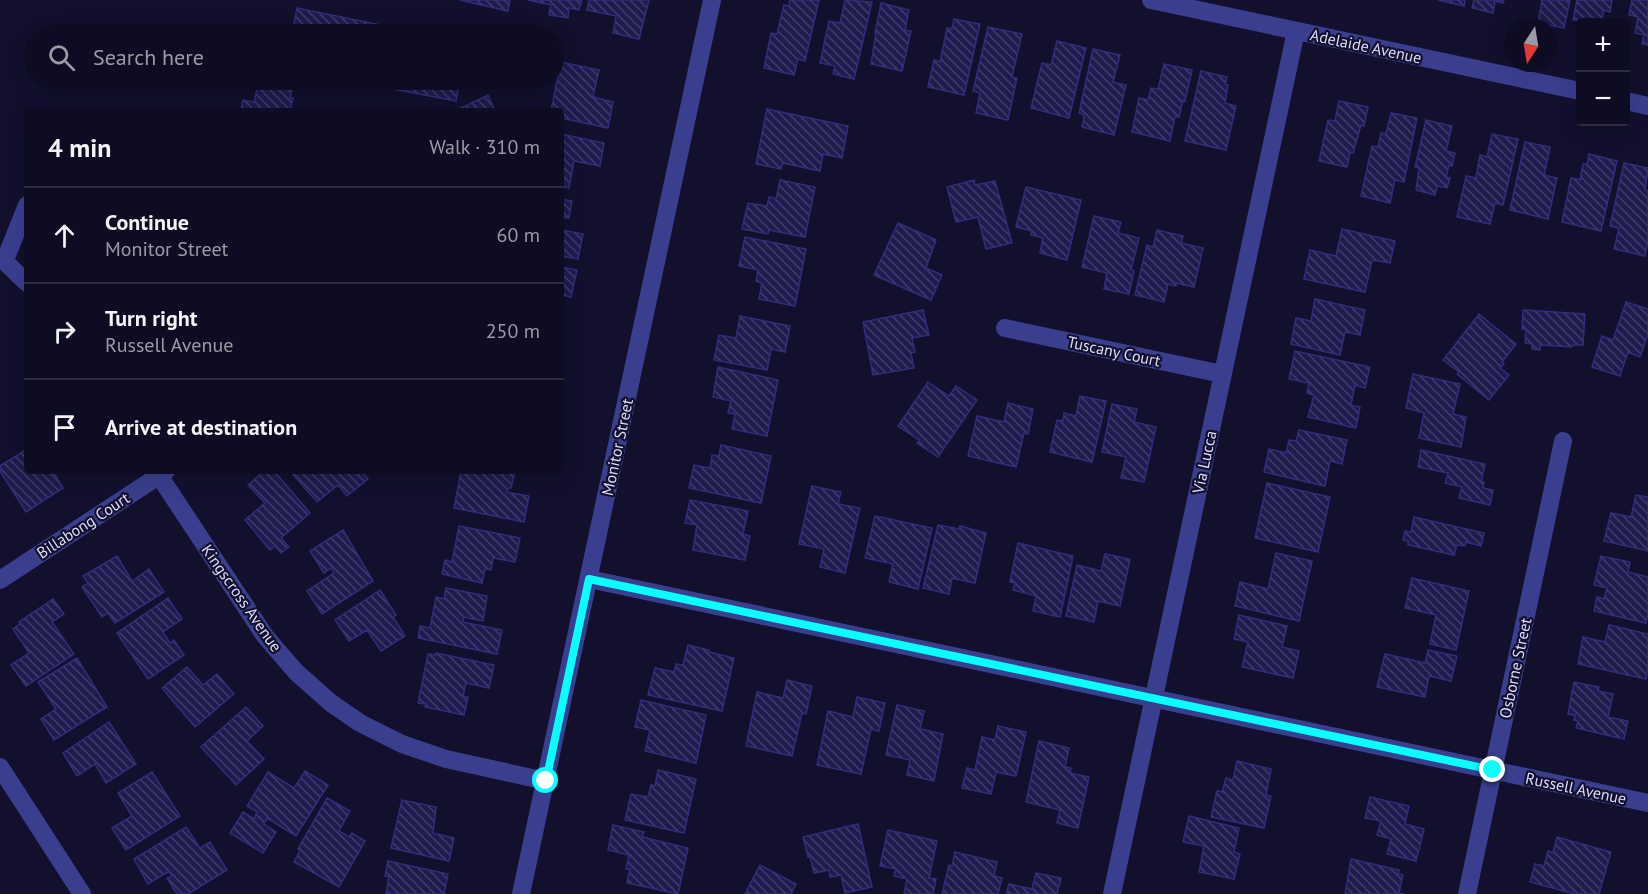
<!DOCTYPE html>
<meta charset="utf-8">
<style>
:root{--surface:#0e0c22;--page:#17152a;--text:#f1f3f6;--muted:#9b9ba5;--line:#2e2c40}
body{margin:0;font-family:"PT Sans",sans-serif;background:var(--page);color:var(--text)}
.controls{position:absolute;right:18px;top:18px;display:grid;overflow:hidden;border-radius:6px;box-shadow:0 6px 24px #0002}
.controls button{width:54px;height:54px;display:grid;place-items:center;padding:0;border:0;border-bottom:2px solid var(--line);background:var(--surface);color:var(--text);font:30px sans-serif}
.compass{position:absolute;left:1504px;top:18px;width:54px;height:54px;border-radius:50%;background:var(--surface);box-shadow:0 6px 24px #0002;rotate:192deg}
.stop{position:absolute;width:18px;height:18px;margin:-14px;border:4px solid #08fffd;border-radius:50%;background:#fff}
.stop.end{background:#08fffd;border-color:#fff;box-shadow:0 2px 6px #0008}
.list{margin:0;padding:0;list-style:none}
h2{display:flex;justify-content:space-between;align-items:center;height:78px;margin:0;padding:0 24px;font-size:26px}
h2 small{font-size:20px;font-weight:400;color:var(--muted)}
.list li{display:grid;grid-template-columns:39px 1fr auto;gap:18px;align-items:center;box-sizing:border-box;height:96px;padding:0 24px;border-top:2px solid var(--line)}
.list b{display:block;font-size:22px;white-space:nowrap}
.list p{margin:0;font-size:20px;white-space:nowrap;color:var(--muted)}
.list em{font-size:20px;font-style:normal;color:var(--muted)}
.icon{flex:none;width:33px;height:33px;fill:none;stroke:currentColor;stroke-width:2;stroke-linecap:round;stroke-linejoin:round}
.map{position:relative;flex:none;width:1648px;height:894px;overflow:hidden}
.search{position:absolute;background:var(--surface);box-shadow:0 6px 24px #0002;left:24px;top:24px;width:540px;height:66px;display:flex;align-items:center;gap:15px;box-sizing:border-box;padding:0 21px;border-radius:33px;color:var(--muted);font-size:22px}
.panel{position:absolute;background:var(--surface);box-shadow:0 6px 24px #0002;left:24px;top:108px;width:540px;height:366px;border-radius:6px}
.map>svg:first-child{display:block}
.building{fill:url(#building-back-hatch);stroke:#332c7c;stroke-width:1.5}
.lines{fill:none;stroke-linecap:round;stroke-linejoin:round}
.minor{stroke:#393f8e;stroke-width:18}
.route{stroke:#08fffd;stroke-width:8}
.labels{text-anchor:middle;stroke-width:4.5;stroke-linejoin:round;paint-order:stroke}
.street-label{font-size:16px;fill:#dddcff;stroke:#12102d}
</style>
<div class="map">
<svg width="1648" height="894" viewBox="0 0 1648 894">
<defs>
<pattern id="building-back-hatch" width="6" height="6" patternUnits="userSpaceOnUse" patternTransform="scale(1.5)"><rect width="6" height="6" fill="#201b4f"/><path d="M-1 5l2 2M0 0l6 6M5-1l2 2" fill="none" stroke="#403c69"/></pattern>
</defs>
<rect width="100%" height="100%" fill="#12102d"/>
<path class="building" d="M460,0H510L508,11Z
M528,0H582L579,10L569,8L568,18L549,15L551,5Z
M589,0H649L639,39L613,33L616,16L587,10Z
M790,0H819L805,61L798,59L794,75L764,68L771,33L777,34L784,5L789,6Z
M845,0L872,2L854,79L833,74L835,66L820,63L829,21L840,23Z
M1438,0H1465L1464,6Z
M1474,0H1504L1503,3L1495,1L1493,13L1472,8Z
M1542,0H1570L1564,28L1538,23Z
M1577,0H1612L1610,12L1604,10L1601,22L1573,20Z
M1632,0H1648V45L1642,44L1644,35L1635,33L1638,17L1629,15Z
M881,3L909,10L905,30L911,31L902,71L871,64L876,33H875Z
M297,8L386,26L385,34H292Z
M954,19L980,24L964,95L928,87L934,60L940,62L947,28L952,29Z
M988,27L1022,34L1012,77L1017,78L1008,120L976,113L980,93L973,91Z
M1057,41L1086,48L1069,118L1031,108L1042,63L1051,65Z
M1093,49L1120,55L1113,82L1126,85L1114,135L1082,127L1084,118L1083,114L1079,113Z
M561,62L599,70L593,97L613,102L608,128L561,118V111H551Z
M1164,64L1192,70L1185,101L1183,100L1179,117L1175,116L1170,141L1132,132L1139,98L1148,100L1151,88L1158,89Z
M1201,71L1227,77L1225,84L1228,85L1225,103L1236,106L1226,150L1185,141Z
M259,80H294L290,98H293L290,111H241L243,100L254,102Z
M384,80H460L456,101L382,87Z
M488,95L495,111H455Z
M1339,101L1368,107L1364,126L1361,125L1353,153H1350L1347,167L1319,161L1328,120L1335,121Z
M767,109L848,126L842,158L823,154L820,171L783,163L781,169L756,164Z
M1391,113L1417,118L1404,182L1395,180L1390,203L1361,196L1372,146L1378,147L1381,133L1386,134Z
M1426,120L1452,126L1446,151L1455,153L1452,166L1449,165L1446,177L1450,178L1447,188L1437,186L1435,195L1416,190L1419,168L1415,167Z
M561,134L604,143L600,166L574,161L569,188L561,186Z
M1492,134L1518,139L1503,205L1495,203L1490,224L1457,217L1466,176L1476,178L1480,155L1487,157Z
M1525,142L1550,147L1544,175L1557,178L1548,219L1510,210Z
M1589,154L1617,161L1601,231L1562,222L1571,178L1580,180L1583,164H1587Z
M1624,163L1648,168L1645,190L1648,191V241L1645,256L1614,249L1619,228L1610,226Z
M780,180L815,187L805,237L769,230L768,234L742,229L748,203L767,206L769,197L776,199Z
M974,180L975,185L995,181L1012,243L986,249L978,217L956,222L947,187Z
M1026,187L1081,200L1067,260L1040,253L1043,238L1031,235L1032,231L1016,227Z
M561,199L572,201L569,218L564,217L562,230L583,234L578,259L561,256Z
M1094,216L1121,222L1118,233L1139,238L1131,270L1134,271L1129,294L1104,289L1107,273L1082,267Z
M898,223L936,240L926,268L942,275L931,300L874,275Z
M1342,229L1395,241L1390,263L1372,260L1365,292L1304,279L1310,250L1336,256Z
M1157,230L1183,236L1181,243L1203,248L1194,287L1176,283V286L1168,284L1164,302L1135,295L1147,245L1153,247Z
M745,237L806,249L795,306L759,299L762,283L756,281L758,270L739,266Z
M561,267L577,270L571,297L561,295Z
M1315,299L1365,310L1360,335L1345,332L1340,355L1291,344L1296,318L1311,321Z
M1626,302L1648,309V334L1640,357L1628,352L1620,376L1592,367L1602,336L1613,340Z
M923,310L929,335L912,338L915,352L911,353L914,368L873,375L863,322Z
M1523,310L1585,314L1583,345H1573L1572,347L1540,345V350L1532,349V344L1525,343L1526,329H1522Z
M1479,314L1516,344L1502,362L1504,364L1500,368L1509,375L1489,400L1457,374L1459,372L1443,360Z
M740,316L790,326L785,352L771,349L767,370L714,360L719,335L736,338Z
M1295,351L1370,367L1365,388L1355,385L1351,405L1360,407L1356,428L1308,417L1314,395L1307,393L1309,383L1289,379Z
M718,367L778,380L767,436L732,429L735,414L728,413L731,401L713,397Z
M1413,374L1460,384L1453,414L1466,417L1461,447L1419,438L1424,413L1406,408Z
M928,382L949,396L956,386L977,400L938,457L917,443L919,440L898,426Z
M1080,396L1106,401L1092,462L1050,452L1057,420L1063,421L1064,413L1076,416Z
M1008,403L1033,409L1028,434L1024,433L1016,467L968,456L977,416L1004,422Z
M1112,404L1137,409L1134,422L1156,427L1144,482L1121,478L1126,457L1102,452Z
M1299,430L1347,440L1342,464L1330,461L1325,486L1264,472L1269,449L1286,453L1289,440L1296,441Z
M721,445L771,456L761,503L689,488L694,465L710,468L712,455L719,456Z
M27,449V471H53L63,488L26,512L0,471V466Z
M1421,450L1485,464L1481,482H1484L1483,488L1493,490L1490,505L1459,498L1462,487L1445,483L1448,473L1418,467Z
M264,471H274L310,513L281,538L289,547L281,553L275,546L270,550L245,520L265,503L248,485Z
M290,471H361L368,479L347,496L338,485L317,502Z
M461,471H515L511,488H508L507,492L529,496L524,522L454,508Z
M1267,483L1330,497L1318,552L1255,538Z
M812,486L841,492L838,504L860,508L845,573L820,567L824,549L799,544Z
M1636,495L1648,497V551L1604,541L1611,513L1631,517Z
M690,500L748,511L743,534L750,536L745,560L693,550L697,525L685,523Z
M875,516L932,528L918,589L889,582L893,564L865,558Z
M1414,517L1484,533L1481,546L1466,542L1465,546L1457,545L1454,555L1408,545V541L1403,540L1405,531L1411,532Z
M938,525L959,529L960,526L986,533L975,583L952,578L949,594L923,588Z
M459,526L520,538L515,562L493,558L491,570L485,569L482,583L442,574L445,560L452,562Z
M343,530L373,581L322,614L307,591L334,573L331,568L324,573L310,551Z
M1018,543L1073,556L1060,617L1033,611L1036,596L1013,590L1015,583L1010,582Z
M1276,553L1312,561L1299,621L1235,606L1240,582L1268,589Z
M1105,554L1130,559L1120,606L1098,601L1094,622L1066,616L1077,565L1101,571Z
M117,556L132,581L149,569L164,592L115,623L108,613L102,617L82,587L88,583L83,576Z
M1601,556L1630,562L1628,572L1648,577V614L1646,623L1594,611L1597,597L1604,599L1607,588L1594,585Z
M1412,578L1469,591L1456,650L1430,644L1436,615L1405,608Z
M446,588L487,596L483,621L464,617L463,622L502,630L497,654L418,638L420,626L430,628L436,597L444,599Z
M380,590L396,615L393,617L405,636L381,651L367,630L349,641L335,620Z
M168,598L182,619L163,632L170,643L174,640L184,655L148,679L117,633Z
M53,599L64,614L52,622L74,654L26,686L11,665L29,653L13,629L20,624L19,622Z
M1239,615L1287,626L1282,647L1299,651L1293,678L1242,667L1248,642L1234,639Z
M1609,625L1648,634V668L1646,679L1578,664L1583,637L1605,642Z
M688,645L709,650V652L734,658L722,711L648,695L655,668L674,672L676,664L683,665Z
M1428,650L1457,656L1451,681L1429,676L1425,697L1377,687L1385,654L1425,663Z
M436,653L494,665L489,688L466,683L463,696L468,697L464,715L425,707L426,704L418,703L428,654L436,655Z
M77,658L107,707L54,740L41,719L56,709L38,682Z
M187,667L203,685L217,674L234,694L195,727L162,688Z
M787,680L812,686L806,714L802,713L792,756L746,746L757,692L783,698Z
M1574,682L1599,687L1598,691L1613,694L1608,717L1628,721L1624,739L1576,728L1578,721L1574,720L1575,715L1568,714Z
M857,697L885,703L879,731L871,729L861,774L817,765L828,711L853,717Z
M641,700L706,715L696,763L645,751L650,730L635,727Z
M897,705L924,711L920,729L943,734L934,781L907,775L910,760L886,755Z
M246,707L263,726L247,741L264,759L236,785L201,747Z
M109,722L136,764L106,783L95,764L77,776L63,753Z
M998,726L1026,732L1016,776L996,772L991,794L962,788L967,768L975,770L982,737L995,740Z
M1039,741L1069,748L1065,767L1071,768L1070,773L1089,777L1078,828L1057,823L1060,810L1026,802Z
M1237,761L1271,769L1266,795L1271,796L1264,828L1211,817L1217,791L1222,792L1226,778L1233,780Z
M658,770L696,779L684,833L625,820L631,794L648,797L651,785L655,786Z
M305,771L328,785L296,836L267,818L264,824L276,832L263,853L230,833L243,812L254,819L257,812L247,806L268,772L294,788Z
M152,772L180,816L126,850L112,828L132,816L118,793Z
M1370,797L1409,806L1405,824L1424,829L1416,861L1387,854L1391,839L1377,835L1381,821L1365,818Z
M327,798L350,811L339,831L349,837L352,833L365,841L339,887L294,862L300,850L298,849Z
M402,800L436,807L433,833L454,838L449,861L391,848Z
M1189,816L1239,828L1234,852L1240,854L1234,879L1199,872L1204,846L1183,842Z
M858,824L872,887L845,893L841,875L830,877L829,870L814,873L810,856L808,857L803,837Z
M613,825L644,832L642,837L688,848L678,894L627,883L630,869H626L629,855L608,850Z
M186,827L200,848L210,842L227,870L188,894H177L167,878L172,876L169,871L148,884L134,859Z
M888,830L937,841L929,878L936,879L933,894H904L907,879L894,876L896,869L880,866Z
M1557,837L1611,852L1599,894H1575L1530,882L1535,864L1544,866L1548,851L1553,853Z
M955,852L997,862L994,876L1002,878L998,894H942L949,865L952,866Z
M1351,859L1399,870L1398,874L1403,875L1399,893L1404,894H1345Z
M388,861L448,874L444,894H386L389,877L385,876Z
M760,865L796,884L791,894H745Z
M1036,873L1061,878L1057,894H1006L1009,884L1032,889Z"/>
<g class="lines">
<path class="minor" d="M1151,0L1580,91
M1626,101L1648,106
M0,257L27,283
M5,260L27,205
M1005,328L1222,374
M156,471L265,636L296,672L331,703L360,723L402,744L446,759L546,781
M589,579L1648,803
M0,580L166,471
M0,767L82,894
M521,894L712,0
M1112,894L1296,31
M1467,894L1563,441"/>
</g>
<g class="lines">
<path class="route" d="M546,781L589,579L1493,770"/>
</g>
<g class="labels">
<g class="street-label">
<text transform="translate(1366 46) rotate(12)" y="6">Adelaide Avenue</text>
<text transform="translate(1114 351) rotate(12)" y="6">Tuscany Court</text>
<text transform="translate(617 447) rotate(-78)" y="6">Monitor Street</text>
<text transform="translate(1204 462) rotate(-78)" y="6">Via Lucca</text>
<text transform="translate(83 525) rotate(-33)" y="6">Billabong Court</text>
<text transform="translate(242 598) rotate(55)" y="6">Kingscross Avenue</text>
<text transform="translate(1515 668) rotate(-78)" y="6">Osborne Street</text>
<text transform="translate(1576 788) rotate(12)" y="6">Russell Avenue</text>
</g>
</g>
</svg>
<div class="controls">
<button>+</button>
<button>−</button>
</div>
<svg class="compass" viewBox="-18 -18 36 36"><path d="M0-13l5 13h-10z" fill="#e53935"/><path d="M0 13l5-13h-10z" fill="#9b9ba5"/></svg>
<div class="stop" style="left:546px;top:781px"></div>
<div class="stop end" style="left:1493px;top:770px"></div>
<div class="search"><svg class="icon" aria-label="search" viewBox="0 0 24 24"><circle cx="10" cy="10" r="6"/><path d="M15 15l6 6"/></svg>Search here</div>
<section class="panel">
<h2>4 min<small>Walk · 310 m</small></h2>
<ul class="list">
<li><svg class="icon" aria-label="ahead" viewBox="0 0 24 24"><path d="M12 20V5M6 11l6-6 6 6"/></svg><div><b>Continue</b><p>Monitor Street</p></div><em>60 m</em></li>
<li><svg class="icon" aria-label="right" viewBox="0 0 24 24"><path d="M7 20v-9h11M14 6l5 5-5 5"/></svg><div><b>Turn right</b><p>Russell Avenue</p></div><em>250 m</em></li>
<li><svg class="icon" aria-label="arrive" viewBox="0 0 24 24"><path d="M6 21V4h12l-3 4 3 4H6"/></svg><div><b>Arrive at destination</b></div></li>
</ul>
</section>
</div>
